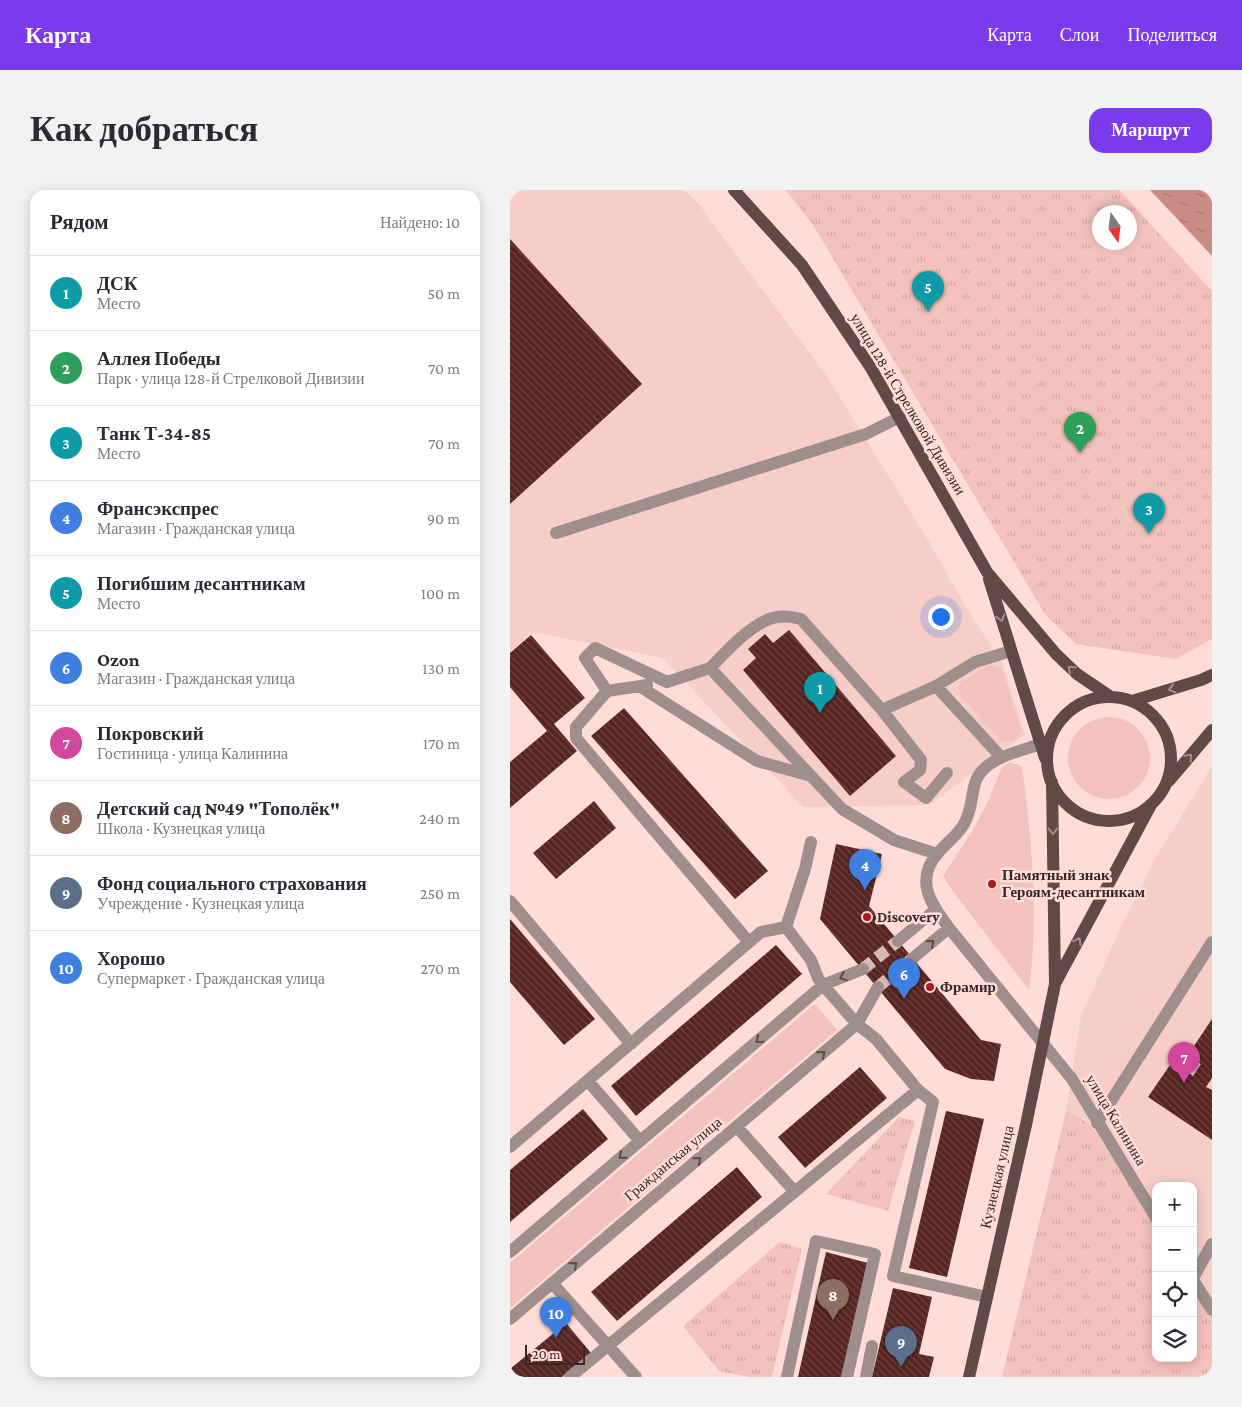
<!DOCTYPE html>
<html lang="ru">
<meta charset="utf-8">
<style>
:root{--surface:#fff;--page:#f2f2f3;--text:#2b2b33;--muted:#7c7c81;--line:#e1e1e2;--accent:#7c3aed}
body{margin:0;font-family:"Crimson Pro",serif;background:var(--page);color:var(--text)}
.controls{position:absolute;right:15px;bottom:15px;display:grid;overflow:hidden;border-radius:10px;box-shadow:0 2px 12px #0003}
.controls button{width:45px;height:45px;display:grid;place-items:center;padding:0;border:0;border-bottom:1px solid var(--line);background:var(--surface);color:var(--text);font:25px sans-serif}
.compass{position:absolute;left:582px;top:15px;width:45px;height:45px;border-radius:50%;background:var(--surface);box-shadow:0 2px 12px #0003;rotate:166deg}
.scale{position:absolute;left:15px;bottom:12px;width:60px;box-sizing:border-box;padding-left:5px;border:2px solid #352827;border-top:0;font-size:14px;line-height:18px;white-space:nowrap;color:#352827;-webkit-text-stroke:4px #ffdcd8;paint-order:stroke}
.you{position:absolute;left:430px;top:426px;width:18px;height:18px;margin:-12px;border:4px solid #fff;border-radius:50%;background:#1a73e8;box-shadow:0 0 0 8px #1a73e833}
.badge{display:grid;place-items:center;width:32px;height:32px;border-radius:50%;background:var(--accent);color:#fff;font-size:16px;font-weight:700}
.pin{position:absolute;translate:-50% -41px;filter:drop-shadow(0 1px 2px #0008)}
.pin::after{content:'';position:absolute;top:26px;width:18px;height:15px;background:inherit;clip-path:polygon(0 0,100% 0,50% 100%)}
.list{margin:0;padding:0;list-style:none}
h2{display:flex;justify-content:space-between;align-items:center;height:65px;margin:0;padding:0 20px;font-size:21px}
h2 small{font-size:16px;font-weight:400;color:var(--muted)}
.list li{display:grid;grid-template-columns:32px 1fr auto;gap:15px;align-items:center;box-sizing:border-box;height:75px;padding:0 20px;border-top:1px solid var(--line)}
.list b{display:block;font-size:19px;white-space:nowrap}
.list p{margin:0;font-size:16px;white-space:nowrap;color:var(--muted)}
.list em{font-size:16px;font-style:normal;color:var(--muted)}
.icon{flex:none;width:28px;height:28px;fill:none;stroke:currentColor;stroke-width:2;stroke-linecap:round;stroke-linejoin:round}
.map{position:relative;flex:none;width:702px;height:1187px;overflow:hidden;border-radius:15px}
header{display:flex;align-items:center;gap:30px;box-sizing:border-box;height:70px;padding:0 25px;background:var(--accent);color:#fff}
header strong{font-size:24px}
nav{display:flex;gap:28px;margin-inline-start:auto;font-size:18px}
.intro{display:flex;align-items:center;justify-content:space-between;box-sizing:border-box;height:120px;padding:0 30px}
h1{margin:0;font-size:35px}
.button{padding:12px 22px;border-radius:15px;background:var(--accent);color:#fff;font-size:18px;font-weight:700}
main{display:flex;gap:30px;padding:0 30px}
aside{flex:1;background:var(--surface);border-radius:15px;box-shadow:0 2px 12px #0003}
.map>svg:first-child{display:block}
.built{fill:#f7cdc8}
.green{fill:#f3c2bc}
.park{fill:url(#park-tufts);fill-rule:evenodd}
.water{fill:url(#water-ripples)}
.building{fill:url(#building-back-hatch)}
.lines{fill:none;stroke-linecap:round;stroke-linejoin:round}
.minor-tunnel{stroke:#d7b8b5;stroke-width:12;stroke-dasharray:12 6;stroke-linecap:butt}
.minor{stroke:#9e8f8d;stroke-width:12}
.major{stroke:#614946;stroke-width:12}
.oneway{stroke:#a88b88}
.oneway2{stroke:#5a4c4b}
.poi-dot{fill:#ac1a1d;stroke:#ffdcd8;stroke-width:2}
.labels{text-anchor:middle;stroke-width:5;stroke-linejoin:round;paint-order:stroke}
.street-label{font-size:15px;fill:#352827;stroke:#ffdcd8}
.poi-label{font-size:15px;font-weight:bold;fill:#352827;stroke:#ffdcd8;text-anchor:start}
</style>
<header>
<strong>Карта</strong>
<nav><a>Карта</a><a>Слои</a><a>Поделиться</a></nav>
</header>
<div class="intro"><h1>Как добраться</h1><a class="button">Маршрут</a></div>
<main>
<aside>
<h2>Рядом<small>Найдено: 10</small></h2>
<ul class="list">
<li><span class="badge" style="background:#0f9aa8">1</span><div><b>ДСК</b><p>Место</p></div><em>50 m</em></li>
<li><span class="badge" style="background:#2e9e5b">2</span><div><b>Аллея Победы</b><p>Парк · улица 128-й Стрелковой Дивизии</p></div><em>70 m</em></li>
<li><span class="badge" style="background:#0f9aa8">3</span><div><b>Танк Т-34-85</b><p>Место</p></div><em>70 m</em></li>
<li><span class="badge" style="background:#3f7fe0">4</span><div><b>Франсэкспрес</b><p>Магазин · Гражданская улица</p></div><em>90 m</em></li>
<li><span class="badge" style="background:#0f9aa8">5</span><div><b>Погибшим десантникам</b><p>Место</p></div><em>100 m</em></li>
<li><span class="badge" style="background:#3f7fe0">6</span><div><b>Ozon</b><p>Магазин · Гражданская улица</p></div><em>130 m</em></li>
<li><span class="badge" style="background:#d1479c">7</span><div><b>Покровский</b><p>Гостиница · улица Калинина</p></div><em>170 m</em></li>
<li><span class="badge" style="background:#8d6e63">8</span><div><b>Детский сад №49 &quot;Тополёк&quot;</b><p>Школа · Кузнецкая улица</p></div><em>240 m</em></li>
<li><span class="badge" style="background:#5c6f8a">9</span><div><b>Фонд социального страхования</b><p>Учреждение · Кузнецкая улица</p></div><em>250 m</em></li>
<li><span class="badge" style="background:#3f7fe0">10</span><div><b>Хорошо</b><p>Супермаркет · Гражданская улица</p></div><em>270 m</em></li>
</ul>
</aside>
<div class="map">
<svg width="702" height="1187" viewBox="0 0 702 1187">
<defs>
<pattern id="park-tufts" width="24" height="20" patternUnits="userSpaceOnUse" patternTransform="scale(1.25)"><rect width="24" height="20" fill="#f3c2bc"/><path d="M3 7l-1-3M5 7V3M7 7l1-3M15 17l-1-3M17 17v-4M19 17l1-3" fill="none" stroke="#d1a7a2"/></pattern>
<pattern id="water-ripples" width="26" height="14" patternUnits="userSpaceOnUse" patternTransform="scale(1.25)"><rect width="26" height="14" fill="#ca8d86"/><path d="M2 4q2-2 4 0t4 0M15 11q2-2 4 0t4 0" fill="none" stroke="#a5736e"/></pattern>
<pattern id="building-back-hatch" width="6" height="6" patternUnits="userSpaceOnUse" patternTransform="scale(1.25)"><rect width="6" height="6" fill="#582521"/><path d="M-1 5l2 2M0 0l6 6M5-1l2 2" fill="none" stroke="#6d4440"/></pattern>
</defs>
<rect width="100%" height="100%" fill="#ffdcd8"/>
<path class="built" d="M0,0H174L188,13L316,185L418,350L456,417L492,473L515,545L419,615L293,617L153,468L23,442L0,462Z
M702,576V1123L683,1094V996H646V1035L584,939L574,933L567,924L556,921L571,826L611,737L645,669Z"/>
<path class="green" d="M480,475L486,476L492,479L512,542C507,551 502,553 492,551L450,505L448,499L449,493Z
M558 568a41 41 0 1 1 82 0a41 41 0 1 1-82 0Z
M499,573L507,574L512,577C522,651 529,725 519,800L448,708L433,686L463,640L479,609L492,577Z
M305,814L327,840L0,1118V1073Z"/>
<path class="park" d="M276,0H609L702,101V449L666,469L566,454L535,424L303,35ZM620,22V52H590V22Z
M556,921C571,925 572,931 584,939L646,1035V1168H683V1094L702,1123V1187H492Z
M389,927L405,931L378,1021L316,1004Z
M270,1052L292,1059L262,1187H239L209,1181L173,1136Z"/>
<path class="water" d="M640,0H702V66Z"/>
<path class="building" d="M0,49L132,194L0,314Z
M279,440L386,566L340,606L233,480L246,468L238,459L255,444L263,453Z
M21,445L75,508L44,534L67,561L0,618V572L37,541L0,497V463Z
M114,518L258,681L225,709L81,546Z
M84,611L106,638L46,689L23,663Z
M326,654L372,664L359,716L471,850L491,854L484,891L461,889L435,879L310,729Z
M0,729L85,829L54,855L0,792Z
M266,755L292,784L126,926L101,896Z
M702,829V888L696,897L702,900V950L638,907L662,872L683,886L691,874L678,865Z
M350,877L377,908L295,978L268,947Z
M73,919L98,949L0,1032V980Z
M436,921L474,929L437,1087L399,1078Z
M227,977L252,1007L107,1131L81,1102Z
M316,1062L358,1073L332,1187H288Z
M383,1098L422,1107L409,1164L424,1167L419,1187H362Z
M56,1133L81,1163L52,1187H0V1179Z"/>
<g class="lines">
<path class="minor-tunnel" d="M353,779L388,751
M368,797L403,768"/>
<path class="minor" d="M46,343L356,244L390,227
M200,478C216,462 235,440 257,430C268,425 280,426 291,429L372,520L426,496L465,472L501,461
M129,496L247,571L301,586
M426,496L491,567
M97,501L137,495
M372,520L411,570L410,580L394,592L416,608L437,583
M531,554C507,562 469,569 464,597C461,610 461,622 454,634C448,645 436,653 428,663C404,690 421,714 439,738L562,889L646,1028
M0,711L121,854
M276,737L295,679L301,652
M388,751L425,720
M239,752L66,548V537L97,501L75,468L85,458L157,492L200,478L332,619L384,650L427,664
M403,768L439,738
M78,891L130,951
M408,900L423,912L383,1086L477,1107
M587,933L702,752
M227,937L284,1001
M0,957L251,742L276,737L301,770L308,788L313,795L347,834L366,849L408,900L60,1187
M0,1062L313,795L353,779
M683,1088L702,1054
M683,1090L702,1120
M42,1093L126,1187
M0,1129L347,834L368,797
M277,1187L306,1051L365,1064L337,1187
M356,1187L362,1156"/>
<path class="major" d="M224,0L292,75L361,178L477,382L546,464L567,484L601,507
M479,389L535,568
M537 569a62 62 0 1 1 124 0a62 62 0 1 1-124 0Z
M622,511L691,490L702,485
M659,591L702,540
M546,792L641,615
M459,1187L516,935L545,794L542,592"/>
</g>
<defs><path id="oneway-chevron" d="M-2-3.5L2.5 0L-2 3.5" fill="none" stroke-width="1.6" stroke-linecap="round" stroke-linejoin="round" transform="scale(1.25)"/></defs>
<g class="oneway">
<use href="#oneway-chevron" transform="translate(491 428) rotate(73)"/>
<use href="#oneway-chevron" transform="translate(561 479) rotate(-137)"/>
<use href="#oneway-chevron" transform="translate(662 499) rotate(163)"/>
<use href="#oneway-chevron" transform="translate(679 567) rotate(-49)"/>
<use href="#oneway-chevron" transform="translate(543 641) rotate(89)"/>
<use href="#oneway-chevron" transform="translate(568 751) rotate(-62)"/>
</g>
<g class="oneway2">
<use href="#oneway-chevron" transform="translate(421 753) rotate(-40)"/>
<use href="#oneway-chevron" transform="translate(333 787) rotate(158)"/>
<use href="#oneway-chevron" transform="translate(249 850) rotate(140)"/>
<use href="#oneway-chevron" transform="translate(312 864) rotate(-41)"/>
<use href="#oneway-chevron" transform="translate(112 966) rotate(140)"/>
<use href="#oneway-chevron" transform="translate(188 970) rotate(-40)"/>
<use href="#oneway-chevron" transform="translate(64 1075) rotate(-40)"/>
</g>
<g class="poi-dot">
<circle cx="482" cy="694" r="5"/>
<circle cx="357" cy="727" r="5"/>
<circle cx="420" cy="797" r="5"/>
</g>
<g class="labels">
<g class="street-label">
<text transform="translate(398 214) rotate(59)" y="5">улица 128-й Стрелковой Дивизии</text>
<text transform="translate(606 930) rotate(59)" y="5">улица Калинина</text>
<text transform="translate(163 969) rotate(-40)" y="5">Гражданская улица</text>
<text transform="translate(487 987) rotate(-77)" y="5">Кузнецкая улица</text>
</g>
<g class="poi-label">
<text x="492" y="690">Памятный знак<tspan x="492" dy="17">Героям-десантникам</tspan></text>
<text x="367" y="732">Discovery</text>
<text x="430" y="802">Фрамир</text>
</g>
</g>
</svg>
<div class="controls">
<button>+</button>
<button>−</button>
<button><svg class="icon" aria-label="locate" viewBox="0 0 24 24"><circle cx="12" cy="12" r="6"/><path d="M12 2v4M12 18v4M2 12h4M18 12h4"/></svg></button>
<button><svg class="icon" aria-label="layers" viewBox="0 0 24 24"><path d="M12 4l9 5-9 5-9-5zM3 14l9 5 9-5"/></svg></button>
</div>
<svg class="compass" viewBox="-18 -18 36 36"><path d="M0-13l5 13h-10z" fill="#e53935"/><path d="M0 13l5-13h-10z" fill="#7c7c81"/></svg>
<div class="scale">20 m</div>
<div class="you"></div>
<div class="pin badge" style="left:310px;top:523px;background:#0f9aa8">1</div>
<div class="pin badge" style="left:570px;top:263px;background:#2e9e5b">2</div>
<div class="pin badge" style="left:639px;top:344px;background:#0f9aa8">3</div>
<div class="pin badge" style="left:355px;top:700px;background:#3f7fe0">4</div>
<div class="pin badge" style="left:418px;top:122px;background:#0f9aa8">5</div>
<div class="pin badge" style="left:394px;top:809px;background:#3f7fe0">6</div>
<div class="pin badge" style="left:674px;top:893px;background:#d1479c">7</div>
<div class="pin badge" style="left:323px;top:1130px;background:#8d6e63">8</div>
<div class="pin badge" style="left:391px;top:1177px;background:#5c6f8a">9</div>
<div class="pin badge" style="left:46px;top:1148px;background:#3f7fe0">10</div>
</div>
</main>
